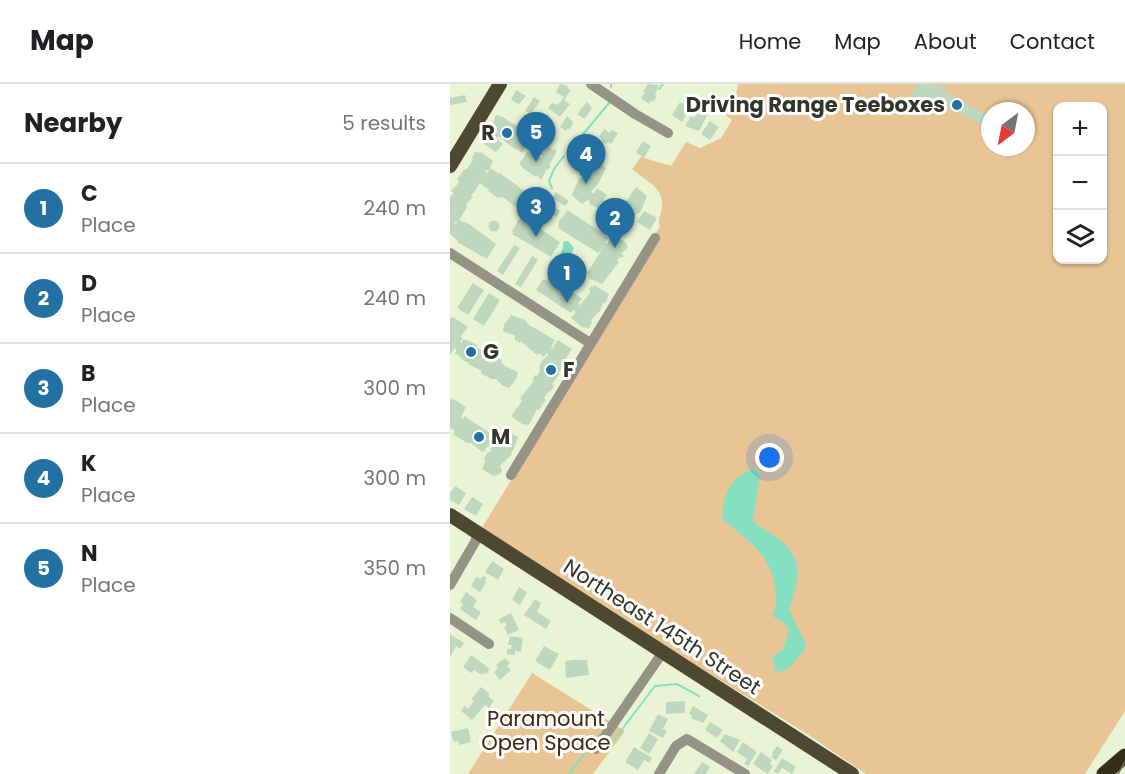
<!DOCTYPE html>
<meta charset="utf-8">
<style>
:root{--surface:#fff;--page:#f6f6f6;--text:#202124;--muted:#757577;--line:#e0e0e0;--accent:#2370a2}
body{margin:0;font-family:Poppins,sans-serif;background:var(--page);color:var(--text)}
.controls{position:absolute;right:18px;top:18px;display:grid;overflow:hidden;border-radius:12px;box-shadow:0 2px 4px #0004}
.controls button{width:54px;height:54px;display:grid;place-items:center;padding:0;border:0;border-bottom:2px solid var(--line);background:var(--surface);color:var(--text);font:30px sans-serif}
.compass{position:absolute;left:531px;top:18px;width:54px;height:54px;border-radius:50%;background:var(--surface);box-shadow:0 2px 4px #0004;rotate:212deg}
.you{position:absolute;left:320px;top:374px;width:21px;height:21px;margin:-15px;border:4px solid #fff;border-radius:50%;background:#1a73e8;box-shadow:0 0 0 9px #1a73e833}
.badge{display:grid;place-items:center;width:39px;height:39px;border-radius:50%;background:var(--accent);color:#fff;font-size:20px;font-weight:700}
.pin{position:absolute;translate:-50% -50px;filter:drop-shadow(0 2px 3px #0008)}
.pin::after{content:'';position:absolute;top:32px;width:21px;height:18px;background:inherit;clip-path:polygon(0 0,100% 0,50% 100%)}
.list{margin:0;padding:0;list-style:none}
h2{display:flex;justify-content:space-between;align-items:center;height:78px;margin:0;padding:0 24px;font-size:26px}
h2 small{font-size:20px;font-weight:400;color:var(--muted)}
.list li{display:grid;grid-template-columns:39px 1fr auto;gap:18px;align-items:center;box-sizing:border-box;height:90px;padding:0 24px;border-top:2px solid var(--line)}
.list b{display:block;font-size:22px;white-space:nowrap}
.list p{margin:0;font-size:20px;white-space:nowrap;color:var(--muted)}
.list em{font-size:20px;font-style:normal;color:var(--muted)}
.icon{flex:none;width:33px;height:33px;fill:none;stroke:currentColor;stroke-width:2;stroke-linecap:round;stroke-linejoin:round}
.map{position:relative;flex:none;width:675px;height:690px;overflow:hidden}
header{display:flex;align-items:center;gap:36px;box-sizing:border-box;height:84px;padding:0 30px;background:var(--surface);border-bottom:2px solid var(--line)}
header strong{font-size:28px}
nav{display:flex;gap:33px;margin-inline-start:auto;font-size:21px}
main{display:flex}
aside{flex:1;background:var(--surface)}
.map>svg:first-child{display:block}
.green{fill:#e9c495;fill-rule:evenodd}
.water{fill:#84e0c1}
.lines{fill:none;stroke-linecap:round;stroke-linejoin:round}
.stream{stroke:#84e0c1;stroke-width:2}
.building{fill:#bfd7bf}
.minor{stroke:#959386;stroke-width:10}
.major{stroke:#4d4832;stroke-width:14}
.highway{stroke:#342f15;stroke-width:15}
.tram{stroke:#737967;stroke-width:1.5}
.poi-dot{fill:#2370a2;stroke:#fff;stroke-width:2}
.labels{text-anchor:middle;stroke-width:6;stroke-linejoin:round;paint-order:stroke}
.poi-label{font-size:21px;font-weight:bold;fill:#32362a;stroke:#fff;text-anchor:start}
.street-label{font-size:21px;fill:#32362a;stroke:#fff}
.park-label{font-size:21px;fill:#3e2a0d;stroke:#fff}
</style>
<header>
<strong>Map</strong>
<nav><a>Home</a><a>Map</a><a>About</a><a>Contact</a></nav>
</header>
<main>
<aside>
<h2>Nearby<small>5 results</small></h2>
<ul class="list">
<li><span class="badge">1</span><div><b>C</b><p>Place</p></div><em>240 m</em></li>
<li><span class="badge">2</span><div><b>D</b><p>Place</p></div><em>240 m</em></li>
<li><span class="badge">3</span><div><b>B</b><p>Place</p></div><em>300 m</em></li>
<li><span class="badge">4</span><div><b>K</b><p>Place</p></div><em>300 m</em></li>
<li><span class="badge">5</span><div><b>N</b><p>Place</p></div><em>350 m</em></li>
</ul>
</aside>
<div class="map">
<svg width="675" height="690" viewBox="0 0 675 690">
<rect width="100%" height="100%" fill="#eaf4d5"/>
<path class="green" d="M288,0H675V627L635,690H416L357,650L30,447L157,240L210,142C207,136 211,131 212,124C214,102 196,98 182,85L191,73L221,82L236,58L250,64L271,54L282,36L274,30L276,16L286,11ZM608,22H652V176H608ZM540,27H576V63H540Z
M82,589L175,647L143,690H18Z"/>
<path class="water" d="M118,157L124,164L120,172L129,180L130,184L122,196L109,190L105,184L113,163V158Z
M305,385L310,392L303,436C309,444 314,445 322,450C355,472 350,493 339,526L356,560L353,568L337,586L326,588L322,573L333,565L339,547L334,539L322,532C327,522 327,515 325,504C320,467 296,457 272,434C273,411 281,390 305,385Z"/>
<g class="lines">
<path class="stream" d="M161,3V0
M209,5L213,0
M125,60L159,19
M102,104L99,97L104,85L114,72
M157,654L163,657L205,602L227,600L249,612
M119,690L149,650L150,651"/>
</g>
<path class="building" d="M110,0L118,2L117,4L121,6L114,16L120,20L110,33L98,24L102,19L108,21L114,13L106,8Z
M198,0L209,1L205,11L207,12L203,18L201,16L199,20L191,14L195,9L193,8Z
M467,0L491,1L497,8L539,32L540,45L503,26L482,17L460,12Z
M66,6L76,12L69,20L61,16Z
M15,11L17,18L0,21V14Z
M84,13L90,17L81,30L75,27Z
M255,15L263,20L249,47L235,42L241,32L244,34Z
M238,16L243,19L232,38L222,31L230,18L235,21Z
M137,18L142,24L135,34H133L127,30Z
M46,31L53,33L63,40L64,39L79,51L78,52L81,54L72,69L68,66L69,65L68,64L66,66L48,52L47,54L53,60L46,68L31,58L37,48L35,46L38,42L41,44Z
M117,32L123,38L120,46L118,44L116,47L110,43Z
M260,37L269,43L260,56L251,50Z
M154,45L160,49L161,46L168,49L161,60L158,58L156,60L151,57L152,55L149,53Z
M193,57L201,62L194,74L186,68Z
M93,58L103,66L104,65L107,67L99,81L101,82L98,86L97,85L91,96L87,91L86,93L71,83L72,82L69,80L78,67L80,69L82,67L91,74L93,72L86,68Z
M25,68L32,69L43,77L40,84L35,88L37,89L40,84L49,90L50,89L77,109L68,123L66,121L65,123L53,113L48,114L38,107L39,106L30,99L21,112L23,113L17,119L16,125L9,136L4,140L5,141L9,136L19,140L46,160L37,175L7,158L8,157L0,150V113L4,109L1,107L7,101L9,97L7,96L14,85L16,86L23,76L22,73Z
M145,76L156,84L148,100L141,108L144,110L147,104L157,111L148,124L140,121L139,115L132,120L122,111L129,94L131,95L139,81L140,82Z
M186,103L197,112L190,129L186,130L180,142L179,141L173,146L163,140L166,132L163,131L170,121L172,122L176,116L179,115V113Z
M81,108L110,127L107,133L77,114Z
M106,108L119,117L115,122L102,114Z
M117,127H119L154,150L158,154L155,158L157,160L161,152L162,153L164,150L177,160L176,161L178,163L171,170L174,172L172,174L170,173L167,177L169,178L152,200L140,195L137,189L153,164L148,169L108,144L109,137Z
M194,127L207,134L200,146L187,138Z
M73,133L110,158L101,173L62,150L64,148L62,147L70,134L72,135Z
M38.5 142a5.5 5.5 0 1 1 11 0a5.5 5.5 0 1 1-11 0Z
M64,161L70,164L53,191L47,187Z
M82,172L88,176L71,203L65,200Z
M98,193L114,203L115,202L132,215L128,220L130,221L140,209L139,205L141,202L143,203L144,201L159,210L155,220L153,218L150,227L141,236L142,239L139,244L132,243L121,234L126,228L123,226L121,229L86,206L93,195L96,197Z
M23,199L34,206L18,231L7,224Z
M39,209L50,216L34,242L23,235Z
M61,231L75,236L79,241L105,256L101,263L102,265L108,256L122,265L111,283L113,284L108,289L110,290L102,300L104,302L100,308L99,307L94,314L96,316L93,320L91,319L92,322L89,326L87,325L79,341L72,340L61,332L70,320L72,316L70,315L73,310L75,311L74,309L84,297L82,296L85,291L87,292L89,289L90,284L89,283L92,277L99,270L97,269L94,273L89,269L88,271L83,268L85,266L82,267L71,257L70,259L65,256V252L53,247L54,241Z
M3,233L18,243L11,252L12,255L10,258L11,259L14,255L23,259L27,261L26,263L52,276L51,278L55,282L68,288L67,294L59,304L53,302L46,295H41L36,292L37,290L35,292L31,289L32,287L18,280L19,279L12,276L13,275L5,269L7,266L4,264L0,272V234Z
M2,314L16,323L11,333L13,335L14,332L48,354L52,353L57,347L68,353L63,367H61L62,370L50,382L52,387L50,390L43,392L32,385L35,378L34,375L37,369L41,367L42,362L37,363L34,368L31,367L21,359H17L3,350L5,347L0,344V316Z
M5,402L16,409L9,421L0,416V407L1,408Z
M22,413L33,420L26,432L14,425Z
M42,477L54,485L48,496L35,488Z
M33,492L37,494L35,497L36,499L30,508L21,502L26,493L30,495Z
M69,503L77,508L70,521L62,516Z
M16,508L27,516L23,523L31,528L26,536L10,525L13,520L10,518Z
M85,515L91,519L87,528L101,537L96,545L74,531Z
M61,529L69,546L58,551L54,543L57,542L55,538L51,540L49,535Z
M0,550L14,559L10,565L6,562L0,573Z
M60,552L73,554L71,568L65,567V571L57,570V565H61L62,561H58Z
M94,562L109,570L100,586L85,577Z
M21,571L40,585L36,590L34,589L32,591L24,586L21,589L13,583Z
M55,574L60,579L57,582L61,586L50,596L44,588L48,584L46,581Z
M123,576H137L139,591L116,594L115,577Z
M31,603L40,610L38,612L44,617L39,624L35,621L22,636L11,627L15,622L18,625L24,617L21,615Z
M235,617V629L216,630V618Z
M243,622L258,631L253,639L241,634L242,632L239,629Z
M208,630L218,635L213,645L217,647L213,654L199,647Z
M260,638L273,646L267,654L255,646Z
M18,644L21,658L10,661L8,657L3,658L1,648Z
M199,649L208,655L199,670L190,664Z
M275,650L290,656L283,668L270,657Z
M293,658L307,668L298,682L294,680L297,675L287,668Z
M327,662L333,666L326,676L321,673L323,671L322,669Z
M184,663L202,674L199,679L194,676L188,686L175,678Z
M311,668L322,676L320,680L323,682L318,690L303,680Z
M332,674L346,683L342,690L332,684L328,690L324,687Z
M252,678L260,683L256,690H244Z"/>
<g class="lines">
<path class="minor" d="M141,0L185,30L218,49
M0,169L140,259
M61,391L205,154
M0,501L25,458L28,449
M0,534L39,560
M146,665L213,568
M209,690L226,662L237,655L295,690"/>
<path class="major" d="M0,82L50,0
M0,431L402,690"/>
<path class="highway" d="M654,690L675,672"/>
<path class="tram" d="M668,690L675,678"/>
</g>
<g class="poi-dot">
<circle cx="507" cy="21" r="6"/>
<circle cx="57" cy="49" r="6"/>
<circle cx="21" cy="268" r="6"/>
<circle cx="101" cy="286" r="6"/>
<circle cx="29" cy="353" r="6"/>
</g>
<g class="labels">
<g class="poi-label">
<text x="495" y="28" text-anchor="end">Driving Range Teeboxes</text>
<text x="45" y="56" text-anchor="end">R</text>
<text x="33" y="275">G</text>
<text x="113" y="293">F</text>
<text x="41" y="360">M</text>
</g>
<g class="street-label">
<text transform="translate(212 543) rotate(33)" y="7">Northeast 145th Street</text>
</g>
<g class="park-label">
<text x="96" y="642">Paramount<tspan x="96" dy="24">Open Space</tspan></text>
</g>
</g>
</svg>
<div class="controls">
<button>+</button>
<button>−</button>
<button><svg class="icon" aria-label="layers" viewBox="0 0 24 24"><path d="M12 4l9 5-9 5-9-5zM3 14l9 5 9-5"/></svg></button>
</div>
<svg class="compass" viewBox="-18 -18 36 36"><path d="M0-13l5 13h-10z" fill="#e53935"/><path d="M0 13l5-13h-10z" fill="#757577"/></svg>
<div class="you"></div>
<div class="pin badge" style="left:117px;top:219px">1</div>
<div class="pin badge" style="left:165px;top:164px">2</div>
<div class="pin badge" style="left:86px;top:153px">3</div>
<div class="pin badge" style="left:136px;top:100px">4</div>
<div class="pin badge" style="left:86px;top:78px">5</div>
</div>
</main>
